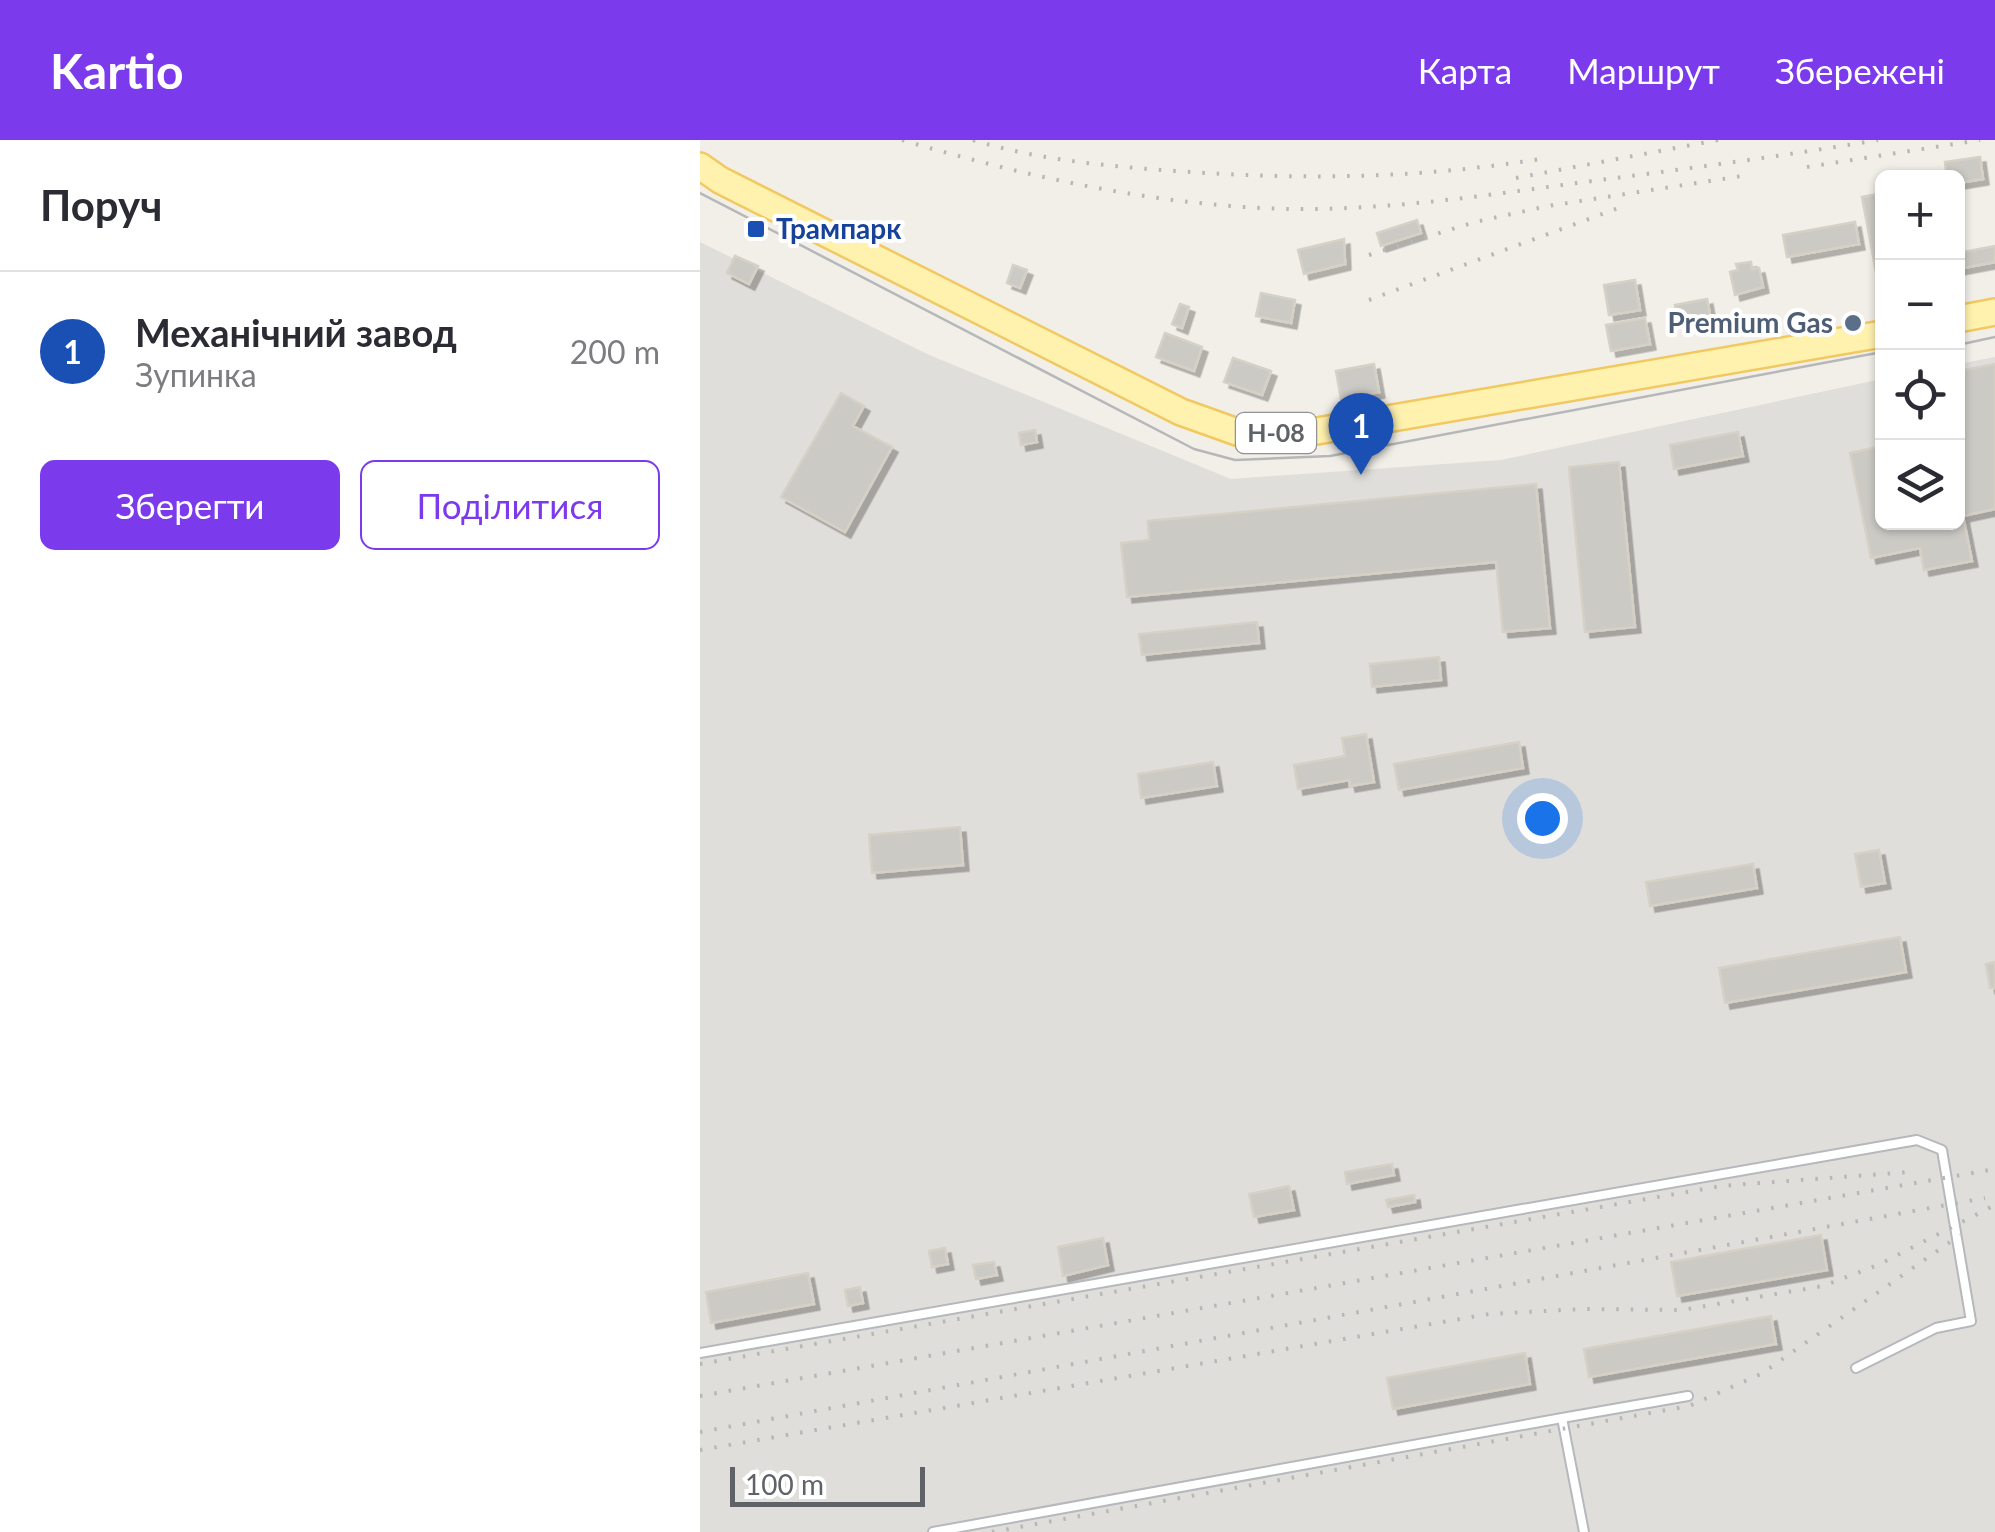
<!DOCTYPE html>
<html lang="uk">
<meta charset="utf-8">
<style>
:root{--surface:#fff;--page:#f2f2f3;--text:#2b2b33;--muted:#7c7c81;--line:#e1e1e2;--accent:#7c3aed}
body{margin:0;font-family:Lato,sans-serif;background:var(--page);color:var(--text)}
.controls{position:absolute;right:30px;top:30px;display:grid;overflow:hidden;border-radius:15px;box-shadow:0 2px 8px #0004}
.controls button{width:90px;height:90px;display:grid;place-items:center;padding:0;border:0;border-bottom:2px solid var(--line);background:var(--surface);color:var(--text);font:50px sans-serif}
.scale{position:absolute;left:30px;bottom:25px;width:195px;box-sizing:border-box;padding-left:10px;border:5px solid #5f6368;border-top:0;font-size:28px;line-height:35px;white-space:nowrap;color:#5f6368;-webkit-text-stroke:8px #fff;paint-order:stroke}
.you{position:absolute;left:842px;top:678px;width:35px;height:35px;margin:-25px;border:8px solid #fff;border-radius:50%;background:#1a73e8;box-shadow:0 0 0 15px #1a73e833}
.badge{display:grid;place-items:center;width:65px;height:65px;border-radius:50%;background:var(--accent);color:#fff;font-size:32px;font-weight:700}
.pin{position:absolute;translate:-50% -82px;filter:drop-shadow(0 2px 5px #0008)}
.pin::after{content:'';position:absolute;top:52px;width:35px;height:30px;background:inherit;clip-path:polygon(0 0,100% 0,50% 100%)}
.list{margin:0;padding:0;list-style:none}
h2{display:flex;justify-content:space-between;align-items:center;height:130px;margin:0;padding:0 40px;font-size:42px}
h2 small{font-size:32px;font-weight:400;color:var(--muted)}
.list li{display:grid;grid-template-columns:65px 1fr auto;gap:30px;align-items:center;box-sizing:border-box;height:160px;padding:0 40px;border-top:2px solid var(--line)}
.list b{display:block;font-size:38px;white-space:nowrap}
.list p{margin:0;font-size:32px;white-space:nowrap;color:var(--muted)}
.list em{font-size:32px;font-style:normal;color:var(--muted)}
.actions{display:flex;gap:20px;padding:30px 40px}
.actions a{flex:1;padding:22px 0;border:2px solid var(--accent);border-radius:15px;text-align:center;font-size:35px;color:var(--accent)}
.actions .main{background:var(--accent);color:#fff}
.icon{flex:none;width:55px;height:55px;fill:none;stroke:currentColor;stroke-width:2;stroke-linecap:round;stroke-linejoin:round}
.map{position:relative;flex:none;width:1295px;height:1392px;overflow:hidden}
header{display:flex;align-items:center;gap:60px;box-sizing:border-box;height:140px;padding:0 50px;background:var(--accent);color:#fff}
header strong{font-size:48px}
nav{display:flex;gap:55px;margin-inline-start:auto;font-size:35px}
main{display:flex}
aside{flex:1;background:var(--surface)}
.map>svg:first-child{display:block}
.industrial{fill:#e0deda}
.building{fill:#cccac5;stroke:#d6d1c6;stroke-width:2.5;filter:url(#shadow)}
.lines{fill:none;stroke-linecap:round;stroke-linejoin:round}
.service-casing{stroke:#b5b8bc;stroke-width:12}
.primary-casing{stroke:#f2c960;stroke-width:30}
.service{stroke:#fff;stroke-width:8}
.primary{stroke:#fff2af;stroke-width:25}
.tram{stroke:#b6b7b8;stroke-width:2.5}
.rail{stroke:#b6b7b8;stroke-width:4;stroke-dasharray:2.5 12;stroke-linecap:butt}
.transit-dot{fill:#1a4fb4;stroke:#fff;stroke-width:4}
.service-dot{fill:#5c6f8a;stroke:#fff;stroke-width:4}
.labels{text-anchor:middle;stroke-width:8;stroke-linejoin:round;paint-order:stroke}
.shield{fill:#fff;stroke:#8f9295;stroke-width:2.5}
.shield-label{font-size:25px;font-weight:bold;fill:#5f6368}
.transit-label{font-size:28px;font-weight:bold;fill:#164399;stroke:#fff;text-anchor:start}
.service-label{font-size:28px;font-weight:bold;fill:#4e5e75;stroke:#fff;text-anchor:end}
</style>
<header>
<strong>Kartio</strong>
<nav><a>Карта</a><a>Маршрут</a><a>Збережені</a></nav>
</header>
<main>
<aside>
<h2>Поруч<small></small></h2>
<ul class="list">
<li><span class="badge" style="background:#1a4fb4">1</span><div><b>Механічний завод</b><p>Зупинка</p></div><em>200 m</em></li>
</ul>
<div class="actions"><a class="main">Зберегти</a><a>Поділитися</a></div>
</aside>
<div class="map">
<svg width="1295" height="1392" viewBox="0 0 1295 1392">
<defs>
<filter id="shadow"><feDropShadow dx="5.5" dy="5.5" stdDeviation="0" flood-color="#0004"/></filter>
</defs>
<rect width="100%" height="100%" fill="#f1efe8"/>
<path class="industrial" d="M0,102L227,214L531,339L801,320L1182,239V382H1258V224L1295,217V1392H0Z"/>
<path class="building" d="M1280,17L1283,39L1258,43V38H1247L1245,22Z
M1182,53V143H1178L1162,57Z
M717,80L721,93L681,106L677,93Z
M1155,82L1159,104L1087,117L1083,95Z
M644,99L645,124L604,134L598,110Z
M1295,106V122L1258,129V113Z
M35,116L58,126L49,144L27,133Z
M1051,122L1052,129L1059,128L1063,147L1035,155L1030,132L1038,130L1036,124Z
M313,125L327,130L320,148L307,143Z
M935,140L940,170L909,175L904,145Z
M561,153L595,160L591,183L556,176Z
M1007,159L1010,175L978,181L975,165Z
M480,164L489,167L482,188L472,184Z
M945,178L950,204L911,211L906,185Z
M465,193L502,207L494,231L456,217Z
M533,218L571,231L562,255L524,242Z
M674,224L679,252L641,259L636,231Z
M1295,224V369L1263,376L1272,421L1224,430L1220,408L1171,418L1150,313L1182,306V382H1258V231Z
M141,253L164,266L153,286L192,307L145,392L81,357Z
M335,290L337,302L321,305L319,293Z
M1038,292L1043,316L974,329L970,305Z
M919,322L935,487L885,492L869,327Z
M836,344L850,488L803,492L796,422L427,457L421,403L449,400L448,381Z
M557,482L559,503L442,515L439,494Z
M739,517L741,540L672,547L670,524Z
M666,594L674,642L650,646L649,640L598,649L594,625L645,616L642,598Z
M819,602L823,628L699,650L694,624Z
M513,622L517,646L441,658L438,634Z
M260,687L263,725L172,733L169,695Z
M1179,710L1185,743L1161,747L1155,714Z
M1053,724L1057,748L950,766L946,742Z
M1200,797L1206,832L1025,863L1019,828Z
M1295,822V848H1290L1286,824Z
M692,1024L694,1035L647,1044L645,1032Z
M589,1046L594,1070L554,1077L549,1054Z
M714,1055L715,1062L688,1067L686,1060Z
M1121,1095L1127,1130L977,1156L971,1122Z
M403,1098L408,1125L363,1136L358,1107Z
M245,1108L248,1124L232,1127L229,1111Z
M294,1122L297,1135L276,1139L273,1125Z
M108,1133L114,1164L11,1183L6,1152Z
M160,1147L163,1163L148,1166L145,1150Z
M1071,1176L1076,1204L889,1237L884,1209Z
M825,1213L830,1244L693,1269L687,1238Z"/>
<g class="lines">
<g class="service-casing">
<path id="service" d="M0,1213L1217,1000L1242,1010L1271,1181L1236,1188L1156,1228
M233,1392L862,1278
M884,1392L862,1278L988,1256"/>
</g>
<g class="primary-casing">
<path id="primary" d="M0,26L20,40L481,272L537,292L617,291L1182,194
M1258,179L1295,172"/>
</g>
<use href="#service" class="service"/>
<use href="#primary" class="primary"/>
<path class="tram" d="M0,53L494,309L535,320L630,316L1182,212
M1258,205L1295,197"/>
<path class="rail" d="M202,0C314,33 427,59 544,67C655,75 767,58 877,43C977,30 1077,17 1178,0
M273,0C338,20 407,26 475,31C606,40 717,39 847,18
M1107,27L1280,0
M816,38L1018,0
M669,115L775,82L848,66L1042,36
M669,160L924,66
M0,1224L1021,1046L1209,1032
M0,1256L1295,1029
M0,1292L1285,1058
M0,1310L789,1174L883,1169L982,1170L1123,1146L1178,1125L1295,1065
M292,1392L989,1266L1061,1234L1260,1095"/>
</g>
<rect class="transit-dot" x="46" y="79" width="20" height="20" rx="5"/>
<circle class="service-dot" cx="1153" cy="183" r="10"/>
<g class="labels">
<rect class="shield" x="536" y="273" width="80" height="40" rx="8"/>
<g class="shield-label">
<text x="576" y="302">Н-08</text>
</g>
<g class="transit-label">
<text x="76" y="99">Трампарк</text>
</g>
<g class="service-label">
<text x="1133" y="193">Premium Gas</text>
</g>
</g>
</svg>
<div class="controls">
<button>+</button>
<button>−</button>
<button><svg class="icon" aria-label="locate" viewBox="0 0 24 24"><circle cx="12" cy="12" r="6"/><path d="M12 2v4M12 18v4M2 12h4M18 12h4"/></svg></button>
<button><svg class="icon" aria-label="layers" viewBox="0 0 24 24"><path d="M12 4l9 5-9 5-9-5zM3 14l9 5 9-5"/></svg></button>
</div>
<div class="scale">100 m</div>
<div class="you"></div>
<div class="pin badge" style="left:661px;top:335px;background:#1a4fb4">1</div>
</div>
</main>
